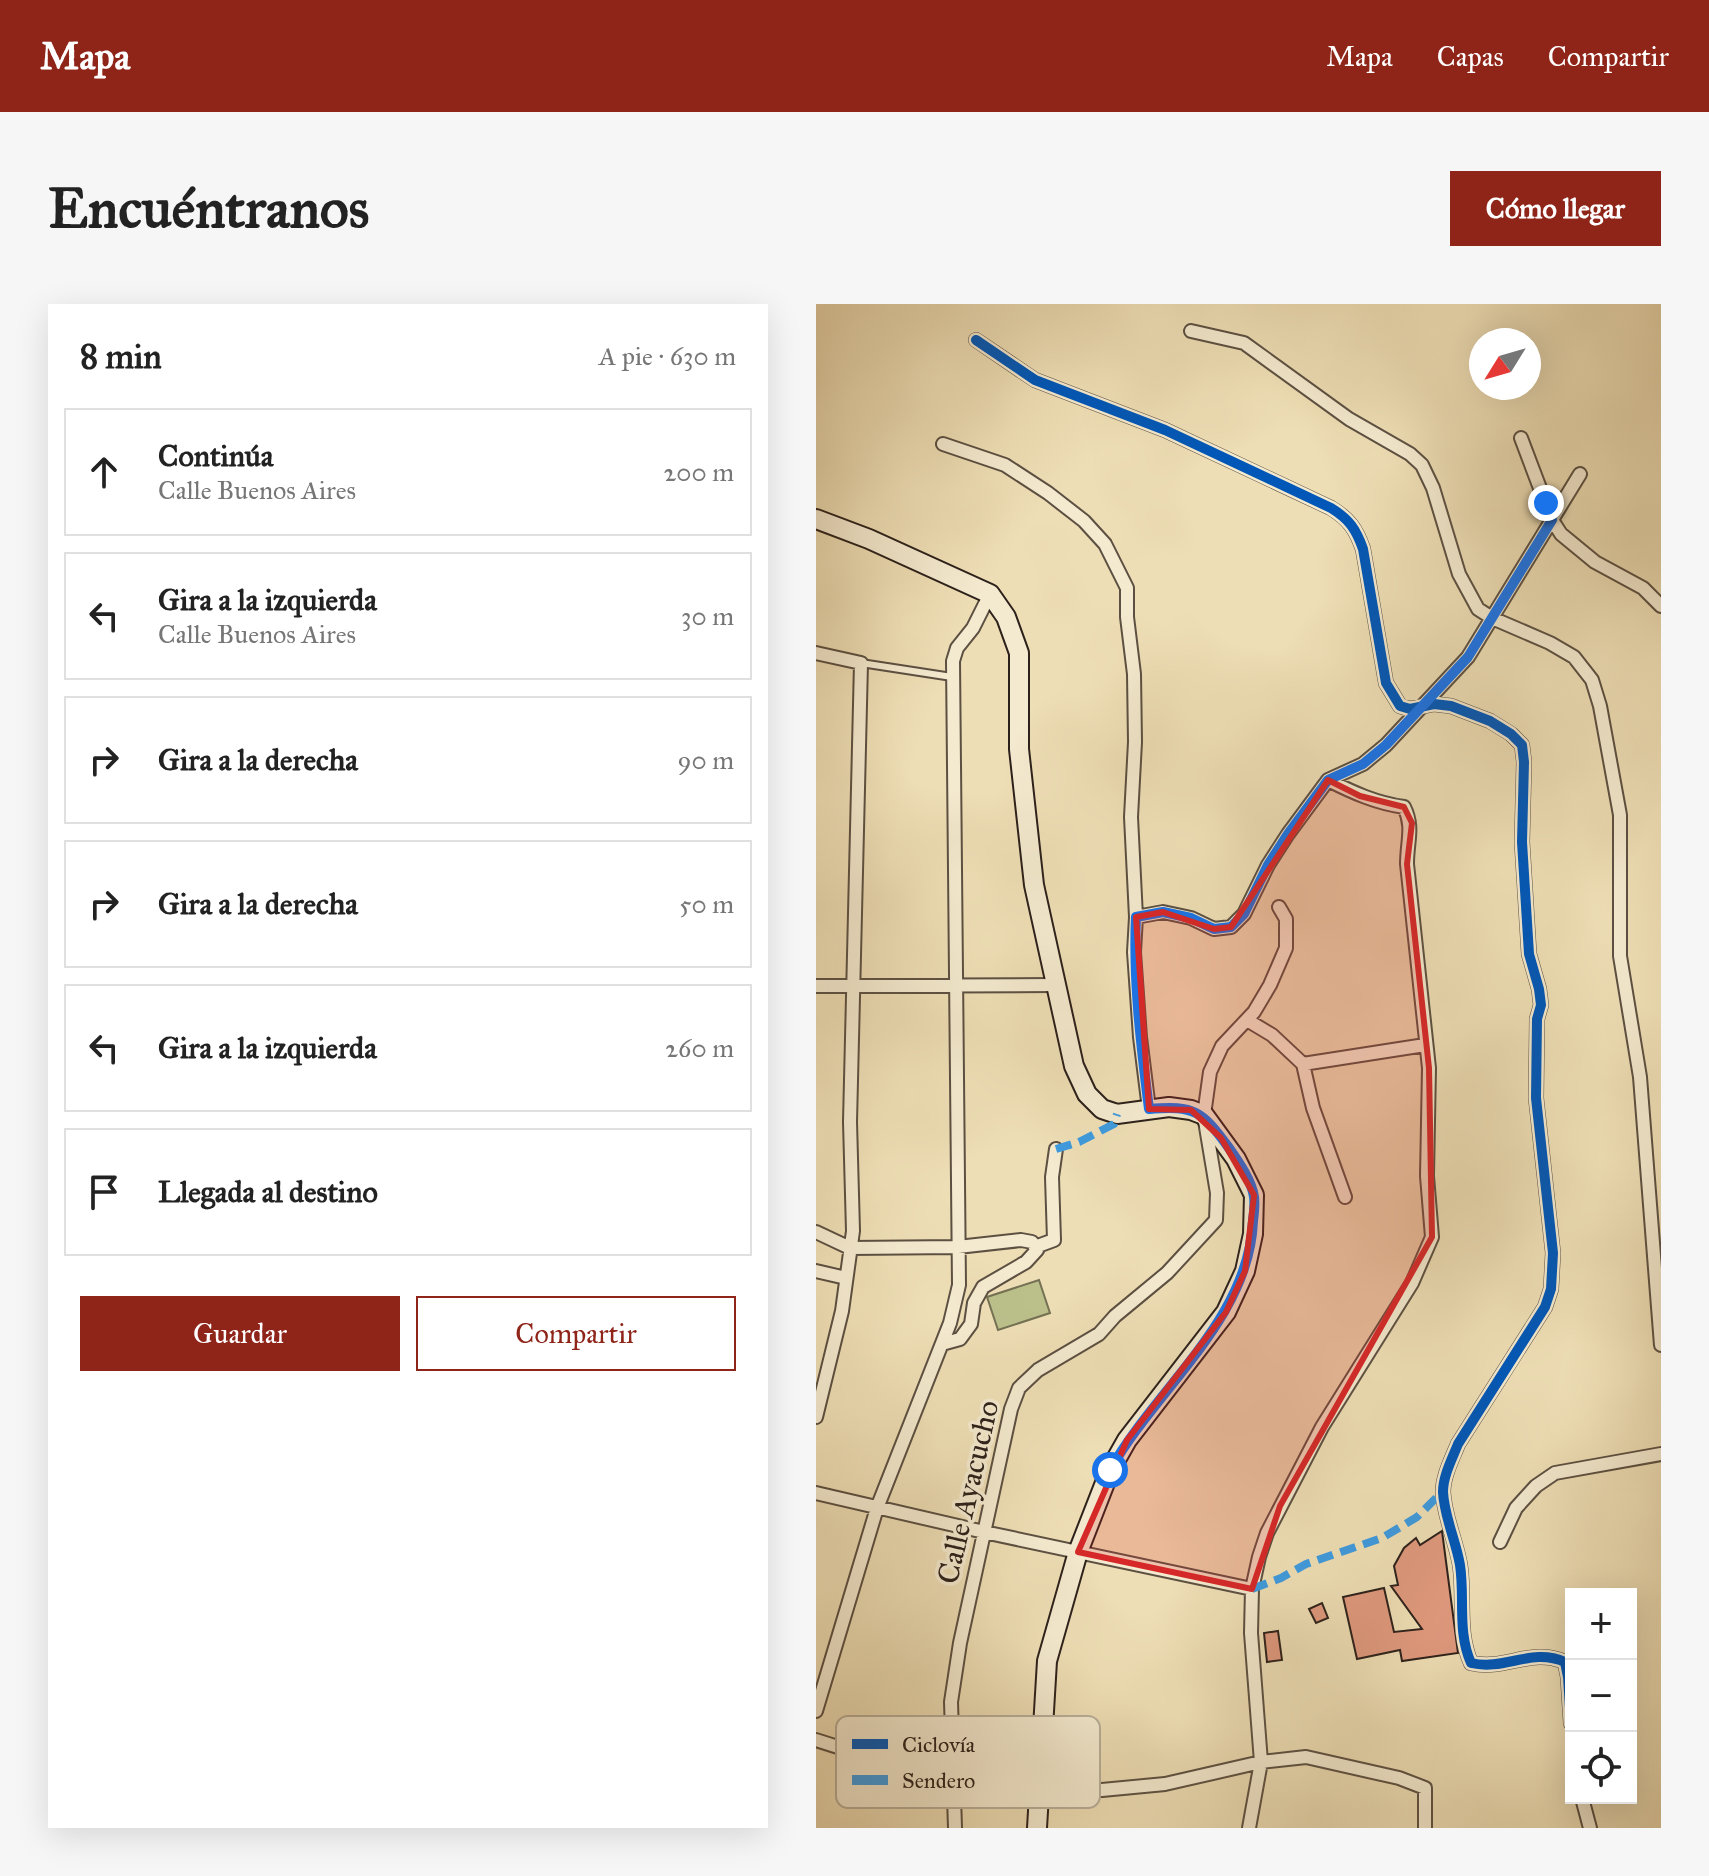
<!DOCTYPE html>
<html lang="es">
<meta charset="utf-8">
<style>
:root{--surface:#fff;--page:#f6f6f6;--text:#222;--muted:#767676;--line:#e0e0e0;--accent:#8f2418}
body{margin:0;font-family:"IM FELL Great Primer",serif;background:var(--page);color:var(--text)}
.controls{position:absolute;right:24px;bottom:24px;display:grid;overflow:hidden;border-radius:0px;box-shadow:0 8px 32px #0002}
.controls button{width:72px;height:72px;display:grid;place-items:center;padding:0;border:0;border-bottom:2px solid var(--line);background:var(--surface);color:var(--text);font:40px sans-serif}
.compass{position:absolute;left:653px;top:24px;width:72px;height:72px;border-radius:50%;background:var(--surface);box-shadow:0 8px 32px #0002;rotate:233deg}
.stop{position:absolute;width:24px;height:24px;margin:-18px;border:6px solid #1a73e8;border-radius:50%;background:#fff}
.stop.end{background:#1a73e8;border-color:#fff;box-shadow:0 2px 8px #0008}
.list{margin:0;padding:0;list-style:none}
h2{display:flex;justify-content:space-between;align-items:center;height:104px;margin:0;padding:0 32px;font-size:34px}
h2 small{font-size:26px;font-weight:400;color:var(--muted)}
.list li{display:grid;grid-template-columns:52px 1fr auto;gap:24px;align-items:center;box-sizing:border-box;height:128px;margin:0 16px 16px;padding:0 16px;border:2px solid var(--line);border-radius:0px}
.list b{display:block;font-size:30px;white-space:nowrap}
.list p{margin:0;font-size:26px;white-space:nowrap;color:var(--muted)}
.list em{font-size:26px;font-style:normal;color:var(--muted)}
.actions{display:flex;gap:16px;padding:24px 32px}
.actions a{flex:1;padding:18px 0;border:2px solid var(--accent);border-radius:0px;text-align:center;font-size:28px;color:var(--accent)}
.actions .main{background:var(--accent);color:#fff}
.icon{flex:none;width:44px;height:44px;fill:none;stroke:currentColor;stroke-width:2;stroke-linecap:round;stroke-linejoin:round}
.map{position:relative;flex:none;width:845px;height:1524px;overflow:hidden;border-radius:0px}
header{display:flex;align-items:center;gap:48px;box-sizing:border-box;height:112px;padding:0 40px;background:var(--accent);color:#fff}
header strong{font-size:38px}
nav{display:flex;gap:44px;margin-inline-start:auto;font-size:28px}
.intro{display:flex;align-items:center;justify-content:space-between;box-sizing:border-box;height:192px;padding:0 48px}
h1{margin:0;font-size:56px}
.button{padding:20px 36px;border-radius:0px;background:var(--accent);color:#fff;font-size:28px;font-weight:700}
main{display:flex;gap:48px;padding:0 48px}
aside{flex:1;background:var(--surface);border-radius:0px;box-shadow:0 8px 32px #0002}
.map>svg:first-child{display:block}
.green{fill:#bbc08b;stroke:#747053;stroke-width:2}
.building{fill:#e0997e;stroke:#2c211b;stroke-width:2}
.lines{fill:none;stroke-linecap:round;stroke-linejoin:round}
.lane-casing{stroke:#5c5042;stroke-width:10}
.street-casing{stroke:#5c5042;stroke-width:16}
.secondary-casing{stroke:#2c211b;stroke-width:22}
.lane{stroke:#f4eacf;stroke-width:6}
.street{stroke:#f4eacf;stroke-width:12}
.secondary{stroke:#f4eacf;stroke-width:18}
.quiet{stroke:#3d9bdf;stroke-width:8;stroke-dasharray:16 8;stroke-linecap:butt}
.cycleway-casing{stroke:#f4eacf;stroke-width:15}
.cycleway{stroke:#0057b8;stroke-width:10}
.route{stroke:#1a73e8;stroke-width:10}
.marked{fill:#d62828;fill-opacity:0.2;stroke:#d62828;stroke-width:6;stroke-linejoin:round}
.labels{text-anchor:middle;stroke-width:7;stroke-linejoin:round;paint-order:stroke}
.street-label{font-size:30px;fill:#2c211b;stroke:#f4eacf}
.key{fill:#f4eacf;stroke:#b8ae99;stroke-width:2}
.key-label{font-size:22px;fill:#2c211b}
</style>
<header>
<strong>Mapa</strong>
<nav><a>Mapa</a><a>Capas</a><a>Compartir</a></nav>
</header>
<div class="intro"><h1>Encuéntranos</h1><a class="button">Cómo llegar</a></div>
<main>
<aside>
<h2>8 min<small>A pie · 630 m</small></h2>
<ul class="list">
<li><svg class="icon" aria-label="ahead" viewBox="0 0 24 24"><path d="M12 20V5M6 11l6-6 6 6"/></svg><div><b>Continúa</b><p>Calle Buenos Aires</p></div><em>200 m</em></li>
<li><svg class="icon" aria-label="left" viewBox="0 0 24 24"><path d="M17 20v-9H6M10 6l-5 5 5 5"/></svg><div><b>Gira a la izquierda</b><p>Calle Buenos Aires</p></div><em>30 m</em></li>
<li><svg class="icon" aria-label="right" viewBox="0 0 24 24"><path d="M7 20v-9h11M14 6l5 5-5 5"/></svg><div><b>Gira a la derecha</b></div><em>90 m</em></li>
<li><svg class="icon" aria-label="right" viewBox="0 0 24 24"><path d="M7 20v-9h11M14 6l5 5-5 5"/></svg><div><b>Gira a la derecha</b></div><em>50 m</em></li>
<li><svg class="icon" aria-label="left" viewBox="0 0 24 24"><path d="M17 20v-9H6M10 6l-5 5 5 5"/></svg><div><b>Gira a la izquierda</b></div><em>260 m</em></li>
<li><svg class="icon" aria-label="arrive" viewBox="0 0 24 24"><path d="M6 21V4h12l-3 4 3 4H6"/></svg><div><b>Llegada al destino</b></div></li>
</ul>
<div class="actions"><a class="main">Guardar</a><a>Compartir</a></div>
</aside>
<div class="map">
<svg width="845" height="1524" viewBox="0 0 845 1524">
<rect width="100%" height="100%" fill="#eedeb5"/>
<filter id="stains"><feTurbulence type="fractalNoise" baseFrequency=".0025" numOctaves="4"/><feColorMatrix values="0 0 0 0 .2 0 0 0 0 .09 0 0 0 0 .02 0 0 0 .5 -.17"/></filter>
<radialGradient id="worn" r=".72"><stop offset=".6" stop-color="#630" stop-opacity="0"/><stop offset="1" stop-color="#630" stop-opacity=".3"/></radialGradient>
<path class="green" d="M223,976L234,1009L182,1026L171,993Z"/>
<path class="building" d="M626,1227L642,1349L586,1357L584,1346L541,1355L527,1293L568,1284L578,1328L606,1325L575,1282L582,1281L578,1262L588,1244L600,1234L604,1241Z
M506,1299L512,1314L500,1319L493,1305Z
M462,1327L466,1356L451,1358L448,1329Z"/>
<g class="lines">
<g class="lane-casing">
<path id="lane" d="M45,359L136,373"/>
</g>
<g class="street-casing">
<path id="street" d="M375,27L428,39L533,115L594,150L606,161L617,184L643,270L662,305L676,314L734,339L758,353L776,376L784,402L804,511V652L824,773L845,1041
M160,36L219,76L349,126L515,204C533,215 540,225 547,245L570,379L584,402L594,405L618,400L635,402L674,417L695,430L706,441L708,458L706,538L713,650L723,685L725,701L721,715L720,794L737,949L735,985L729,1003L642,1140C636,1155 627,1172 627,1188C628,1212 640,1237 644,1261C649,1293 641,1328 655,1359C690,1367 715,1343 749,1358L752,1373L755,1419
M705,134L736,216L745,230L779,258L827,284L845,302
M127,140L189,161L232,189L268,217L289,240L311,284V313L318,370L319,438L315,513L320,613L318,648L324,733L333,805
M0,349L45,359L34,818L37,927L26,1007L0,1113
M320,613L347,608L375,614L398,625L415,623L428,610L452,561L472,530L512,476L547,460L570,441L652,353L764,170
M0,682L239,681
M431,716L456,731L487,760L497,804L529,893
M487,760L609,741
M0,928L34,944L142,943L205,936L216,938L221,946L210,958L167,983L158,999L155,1020L144,1035L126,1040
M219,943L238,936L236,873L240,845
M0,967L30,974
M0,1189L168,1228L436,1285
M684,1238L700,1204L720,1182L739,1169L845,1150
M0,1407L61,1204L134,1019L143,981L137,357L141,344L157,324L174,290
M0,1436L138,1480L222,1481L286,1486L349,1480L445,1458L490,1453L583,1474L609,1484V1524
M766,1494L774,1524
M139,1524L135,1398L144,1339L195,1105L203,1084L222,1066L283,1030L299,1012L351,969L400,916L401,889L388,811L394,768L406,742L438,708L454,681L470,644V615L463,603
M433,1524L445,1458L435,1329L436,1285L443,1253L451,1229L506,1123L596,979L616,933L611,872L613,764L591,560C591,537 598,523 588,503C560,499 538,489 512,476"/>
</g>
<g class="secondary-casing">
<path id="secondary" d="M0,215L53,235L174,290L190,313L203,349V445L218,581L258,762L271,790L286,805L301,810L353,803L375,806L388,811L420,855L438,891L437,930L429,967L410,1008L311,1136L294,1166L262,1248L231,1357L221,1524"/>
</g>
<use href="#lane" class="lane"/>
<use href="#street" class="street"/>
<use href="#secondary" class="secondary"/>
<path class="quiet" d="M240,845L263,838L298,820L301,810
M436,1285L465,1274L490,1260L566,1234L601,1213L627,1187"/>
<g class="cycleway-casing">
<path id="cycleway" d="M160,36L219,76L349,126L515,204C533,215 540,225 547,245L570,379L584,402L594,405L618,400L635,402L674,417L695,430L706,441L708,458L706,538L713,650L723,685L725,701L721,715L720,794L737,949L735,985L729,1003L642,1140C636,1155 627,1172 627,1188C628,1212 640,1237 644,1261C649,1293 641,1328 655,1359C690,1367 715,1343 749,1358L752,1373L755,1419"/>
</g>
<use href="#cycleway" class="cycleway"/>
</g>
<g class="lines">
<path class="route" d="M294,1166C340,1084 433,1016 437,917C438,909 439,900 438,893C436,877 422,857 413,844C386,807 379,801 333,805C325,741 317,677 320,613L347,608L375,614L398,625L415,623L428,610L452,561L472,530L512,476L547,460L570,441L652,353L736,216L730,199"/>
</g>
<path class="marked" d="M512,476L544,492L588,503L596,519L591,560L613,764L616,933L464,1202L436,1285L262,1248L311,1136L410,1008L429,967L438,891L405,834L375,806L333,805L320,613L347,608L398,625L415,623Z"/>
<g class="labels">
<g class="street-label">
<text transform="translate(152 1188) rotate(-77)" y="10">Calle Ayacucho</text>
</g>
</g>
<rect x="20" y="1412" width="264" height="92" rx="12" class="key"/>
<rect x="36" y="1435" width="36" height="10" fill="#0057b8"/>
<rect x="36" y="1471" width="36" height="10" fill="#3d9bdf"/>
<g class="key-label">
<text x="86" y="1448">Ciclovía</text>
<text x="86" y="1484">Sendero</text>
</g>
<rect width="100%" height="100%" filter="url(#stains)"/>
<rect width="100%" height="100%" fill="url(#worn)"/>
</svg>
<div class="controls">
<button>+</button>
<button>−</button>
<button><svg class="icon" aria-label="locate" viewBox="0 0 24 24"><circle cx="12" cy="12" r="6"/><path d="M12 2v4M12 18v4M2 12h4M18 12h4"/></svg></button>
</div>
<svg class="compass" viewBox="-18 -18 36 36"><path d="M0-13l5 13h-10z" fill="#e53935"/><path d="M0 13l5-13h-10z" fill="#767676"/></svg>
<div class="stop" style="left:294px;top:1166px"></div>
<div class="stop end" style="left:730px;top:199px"></div>
</div>
</main>
